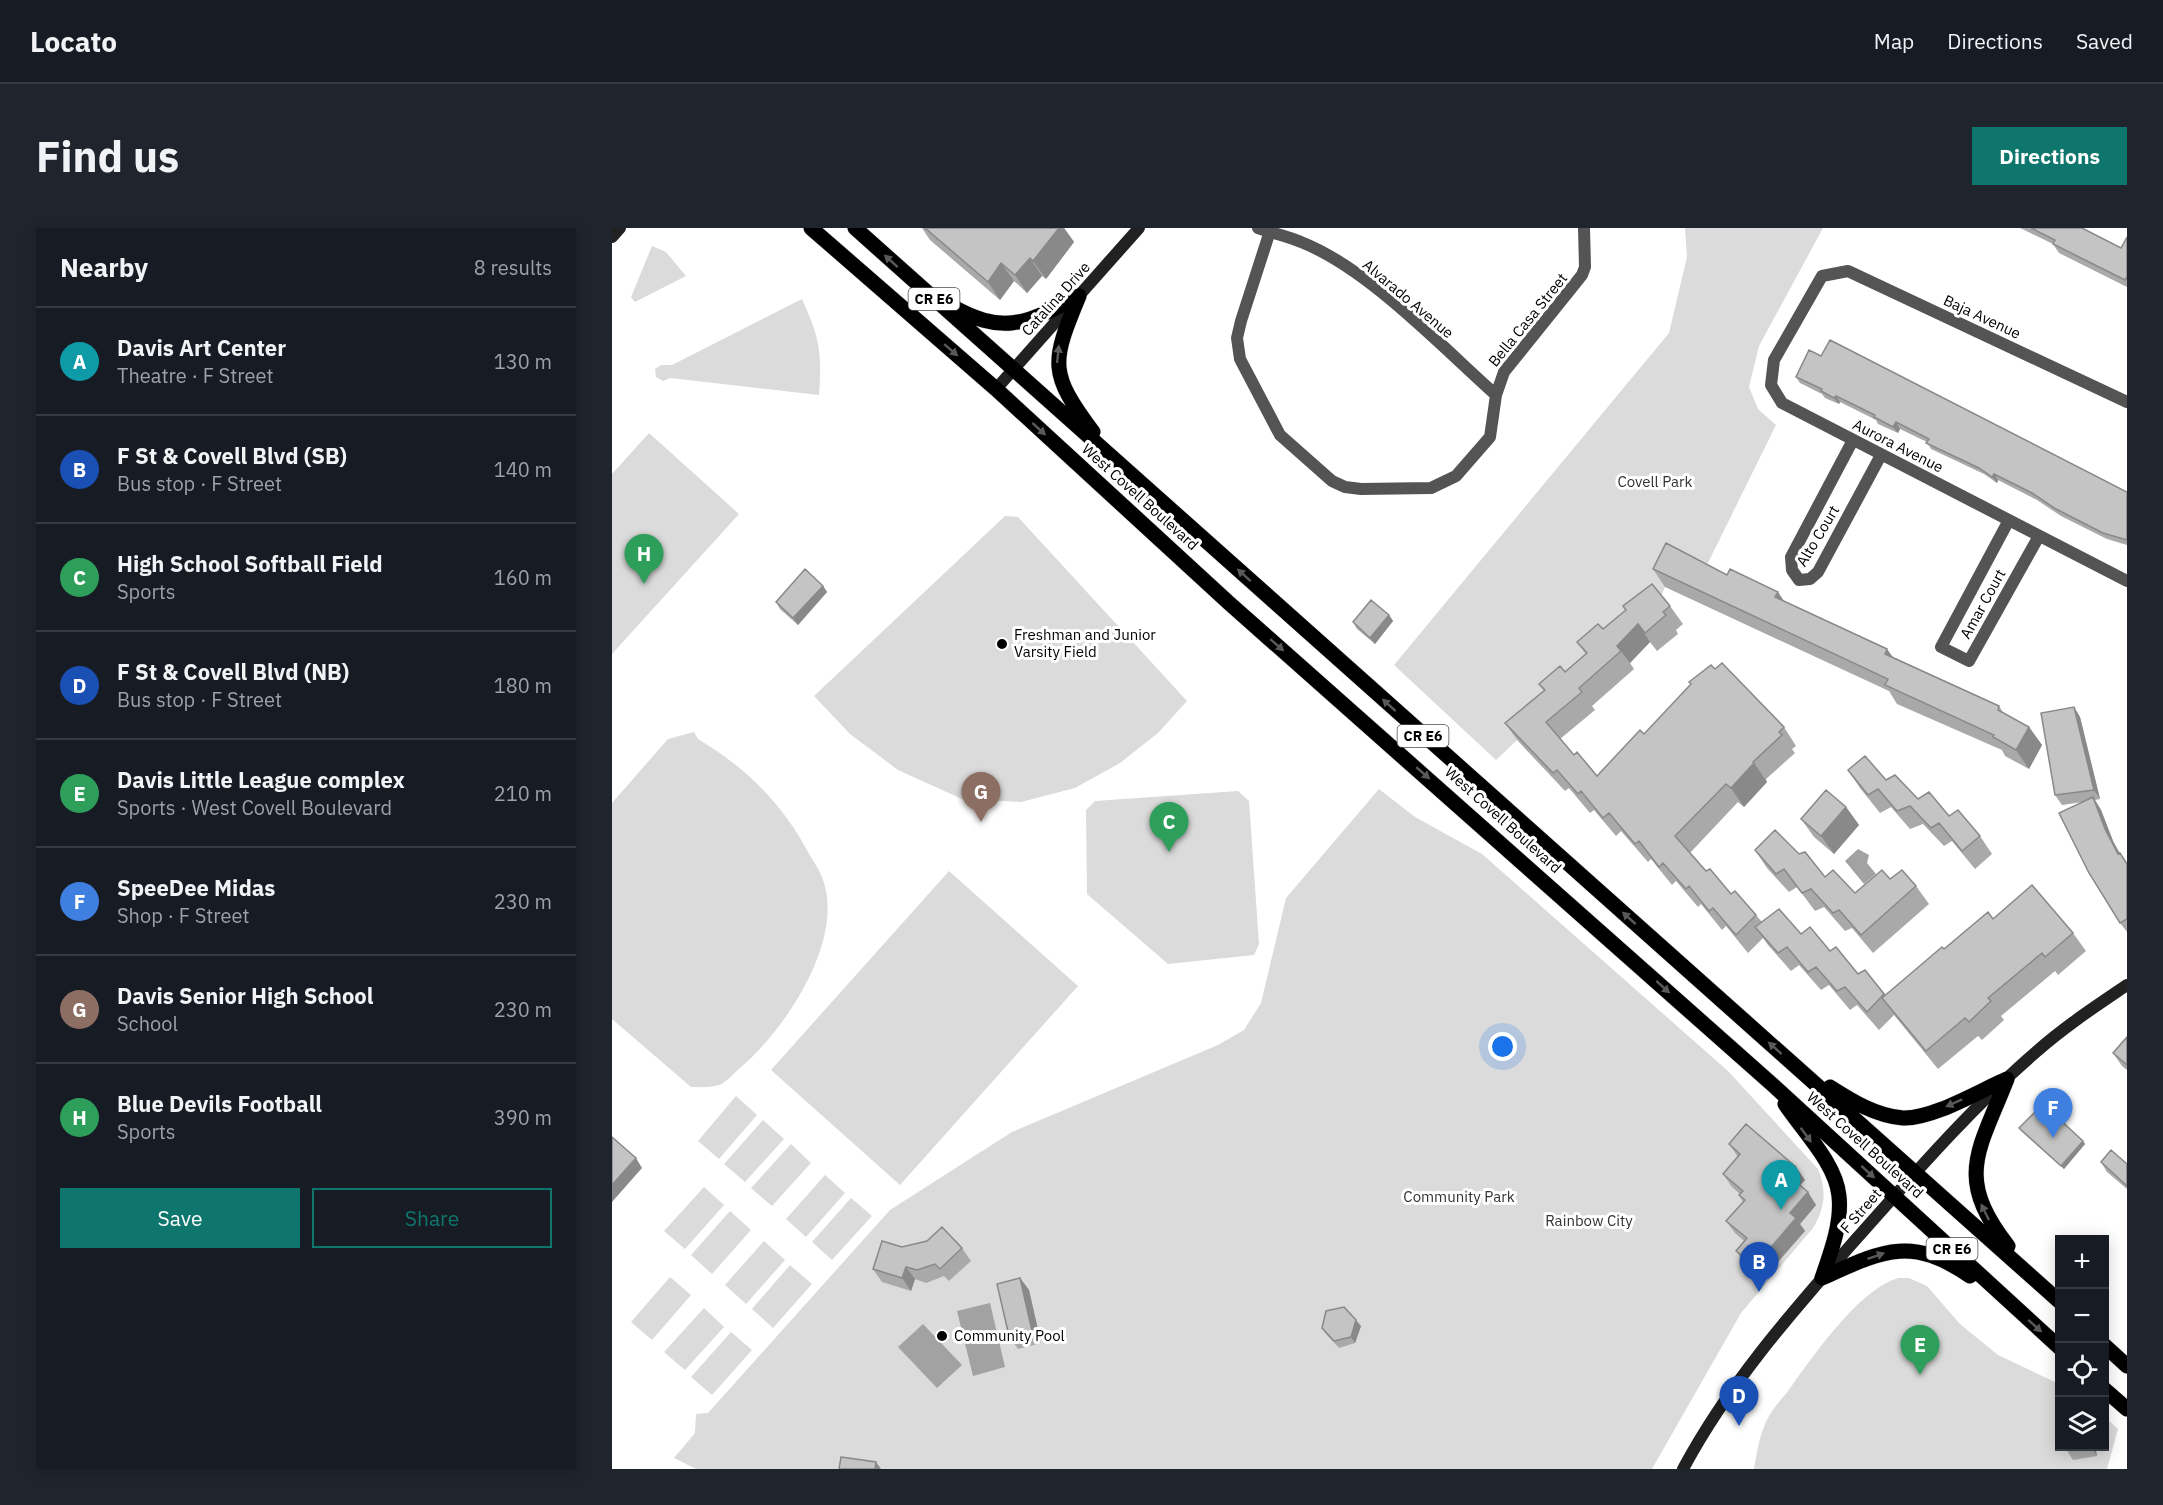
<!DOCTYPE html>
<meta charset="utf-8">
<style>
:root{--surface:#171b24;--page:#20242c;--text:#f1f3f6;--muted:#9ea1a6;--line:#363941;--accent:#0f766e}
body{margin:0;font-family:"IBM Plex Sans",sans-serif;background:var(--page);color:var(--text)}
.controls{position:absolute;right:18px;bottom:18px;display:grid;overflow:hidden;border-radius:0px;box-shadow:0 3px 15px #0003}
.controls button{width:54px;height:54px;display:grid;place-items:center;padding:0;border:0;border-bottom:2px solid var(--line);background:var(--surface);color:var(--text);font:30px sans-serif}
.you{position:absolute;left:891px;top:819px;width:21px;height:21px;margin:-15px;border:4px solid #fff;border-radius:50%;background:#1a73e8;box-shadow:0 0 0 9px #1a73e833}
.badge{display:grid;place-items:center;width:39px;height:39px;border-radius:50%;background:var(--accent);color:#fff;font-size:20px;font-weight:700}
.pin{position:absolute;translate:-50% -50px;filter:drop-shadow(0 2px 3px #0008)}
.pin::after{content:'';position:absolute;top:32px;width:21px;height:18px;background:inherit;clip-path:polygon(0 0,100% 0,50% 100%)}
.list{margin:0;padding:0;list-style:none}
h2{display:flex;justify-content:space-between;align-items:center;height:78px;margin:0;padding:0 24px;font-size:26px}
h2 small{font-size:20px;font-weight:400;color:var(--muted)}
.list li{display:grid;grid-template-columns:39px 1fr auto;gap:18px;align-items:center;box-sizing:border-box;height:108px;padding:0 24px;border-top:2px solid var(--line)}
.list b{display:block;font-size:22px;white-space:nowrap}
.list p{margin:0;font-size:20px;white-space:nowrap;color:var(--muted)}
.list em{font-size:20px;font-style:normal;color:var(--muted)}
.actions{display:flex;gap:12px;padding:18px 24px}
.actions a{flex:1;padding:14px 0;border:2px solid var(--accent);border-radius:0px;text-align:center;font-size:21px;color:var(--accent)}
.actions .main{background:var(--accent);color:#fff}
.icon{flex:none;width:33px;height:33px;fill:none;stroke:currentColor;stroke-width:2;stroke-linecap:round;stroke-linejoin:round}
.map{position:relative;flex:none;width:1515px;height:1241px;overflow:hidden;border-radius:0px}
header{display:flex;align-items:center;gap:36px;box-sizing:border-box;height:84px;padding:0 30px;background:var(--surface);border-bottom:2px solid var(--line)}
header strong{font-size:28px}
nav{display:flex;gap:33px;margin-inline-start:auto;font-size:21px}
.intro{display:flex;align-items:center;justify-content:space-between;box-sizing:border-box;height:144px;padding:0 36px}
h1{margin:0;font-size:42px}
.button{padding:15px 27px;border-radius:0px;background:var(--accent);color:#fff;font-size:21px;font-weight:700}
main{display:flex;gap:36px;padding:0 36px}
aside{flex:1;background:var(--surface);border-radius:0px;box-shadow:0 3px 15px #0003}
.map>svg:first-child{display:block}
.green{fill:#dbdbdb}
.water{fill:#a2a2a2}
.lines{fill:none;stroke-linecap:round;stroke-linejoin:round}
.primary-casing{stroke:#dbdbdb;stroke-width:16}
.street{stroke:#545454;stroke-width:12}
.secondary{stroke:#212121;stroke-width:12}
.primary{stroke:#000;stroke-width:15}
.wall{fill:#a9a9a9}
.shaded-wall{fill:#898989}
.building{fill:#c4c4c4;stroke:#898989;stroke-width:1.5}
.oneway{fill:#595959}
.poi-dot{fill:#000;stroke:#fff;stroke-width:2}
.labels{text-anchor:middle;stroke-width:6;stroke-linejoin:round;paint-order:stroke}
.shield{fill:#fff;stroke:#4c4c4c;stroke-width:1.5}
.shield-label{font-size:14px;font-weight:bold;fill:#000}
.street-label{font-size:15px;fill:#000;stroke:#fff}
.park-label{font-size:15px;fill:#323232;stroke:#fff}
.poi-label{font-size:15px;fill:#000;stroke:#fff;text-anchor:start}
</style>
<header>
<strong>Locato</strong>
<nav><a>Map</a><a>Directions</a><a>Saved</a></nav>
</header>
<div class="intro"><h1>Find us</h1><a class="button">Directions</a></div>
<main>
<aside>
<h2>Nearby<small>8 results</small></h2>
<ul class="list">
<li><span class="badge" style="background:#0f9aa8">A</span><div><b>Davis Art Center</b><p>Theatre · F Street</p></div><em>130 m</em></li>
<li><span class="badge" style="background:#1a4fb4">B</span><div><b>F St &amp; Covell Blvd (SB)</b><p>Bus stop · F Street</p></div><em>140 m</em></li>
<li><span class="badge" style="background:#2e9e5b">C</span><div><b>High School Softball Field</b><p>Sports</p></div><em>160 m</em></li>
<li><span class="badge" style="background:#1a4fb4">D</span><div><b>F St &amp; Covell Blvd (NB)</b><p>Bus stop · F Street</p></div><em>180 m</em></li>
<li><span class="badge" style="background:#2e9e5b">E</span><div><b>Davis Little League complex</b><p>Sports · West Covell Boulevard</p></div><em>210 m</em></li>
<li><span class="badge" style="background:#3f7fe0">F</span><div><b>SpeeDee Midas</b><p>Shop · F Street</p></div><em>230 m</em></li>
<li><span class="badge" style="background:#8d6e63">G</span><div><b>Davis Senior High School</b><p>School</p></div><em>230 m</em></li>
<li><span class="badge" style="background:#2e9e5b">H</span><div><b>Blue Devils Football</b><p>Sports</p></div><em>390 m</em></li>
</ul>
<div class="actions"><a class="main">Save</a><a>Share</a></div>
</aside>
<div class="map">
<svg width="1515" height="1241" viewBox="0 0 1515 1241">
<rect width="100%" height="100%" fill="#fff"/>
<path class="green" d="M1073,0H1211L1147,118L1137,159L1146,181L1164,197L1091,345L1053,359L1045,380L884,532L782,437L1057,105L1075,29Z
M40,18L54,24L74,48L23,74L19,69Z
M190,71C208,111 210,124 207,167L58,150L51,153L44,149L43,141L49,137H60Z
M37,205L127,286L0,426V246Z
M393,288L406,289L575,473L546,505L508,535L463,560L409,574L350,571L286,542L238,506L202,468Z
M82,504L86,511C133,539 170,575 196,624C201,633 208,642 211,652C233,713 172,803 128,840C122,845 114,855 107,857C99,860 87,859 79,859L0,791V575L56,511Z
M767,561L803,589L870,626L1116,843L1206,941C1215,963 1213,980 1201,1000L1129,1085L1040,1241H84L62,1230L83,1205L84,1186L96,1185L278,982L400,904L606,817L632,802L649,775L674,670Z
M626,563L637,573L647,716L642,727L556,736L475,666L474,582L483,573Z
M337,643L466,758L288,957L159,842Z
M124,868L145,887L107,931L86,913Z
M151,892L172,911L133,954L112,936Z
M179,916L199,935L160,978L139,960Z
M213,947L233,965L194,1009L174,991Z
M92,959L112,977L73,1021L52,1003Z
M239,970L260,988L220,1032L200,1014Z
M118,983L139,1002L100,1046L79,1027Z
M152,1013L173,1032L134,1076L113,1057Z
M178,1037L200,1056L161,1100L140,1081Z
M58,1049L79,1067L40,1112L19,1094Z
M1287,1050H1297L1315,1058L1348,1096L1386,1127L1447,1156L1448,1218H1492L1493,1189L1506,1201L1495,1241H1142C1145,1223 1148,1204 1157,1188C1163,1177 1172,1169 1179,1159C1202,1127 1249,1059 1287,1050Z
M92,1080L112,1099L73,1142L52,1124Z
M119,1104L140,1122L100,1167L79,1149Z"/>
<path class="water" d="M1246,621L1257,627L1255,635L1264,646L1252,656L1233,633Z
M378,1075L393,1139L361,1148L345,1083Z
M311,1096L350,1137L325,1160L286,1119Z"/>
<g class="lines">
<g class="primary-casing">
<path id="primary" d="M199,0L384,161L617,375L1162,858L1448,1120
M243,0L1448,1074
M467,68C439,135 437,145 481,204
M336,76C392,109 415,95 467,68
M1395,851C1367,923 1342,949 1396,1018
M1218,859C1240,873 1264,888 1291,890C1321,891 1367,863 1395,851
M1173,876C1190,902 1224,935 1227,968C1230,995 1219,1024 1210,1050
M1210,1050C1270,1023 1298,1007 1358,1048
M1492,1117L1515,1138
M1492,1161L1515,1181"/>
</g>
<path class="street" d="M646,0C660,5 675,8 689,14C756,40 830,119 884,167
M659,0L629,93L625,110L628,131L668,207L720,253L733,259L749,261L819,260L844,248L878,209L884,167L892,144L970,47L973,39L972,0
M1515,174L1236,43L1210,48L1162,132L1159,157L1170,175L1515,353
M1241,212L1179,329L1180,342L1187,352L1198,351L1206,344L1269,227
M1397,292L1329,419L1357,433L1427,308"/>
<path class="secondary" d="M0,9L8,0
M384,161L527,0
M1071,1241C1117,1155 1181,1083 1245,1010C1302,946 1359,880 1424,824C1452,799 1484,778 1515,757"/>
<use href="#primary" class="primary"/>
</g>
<path class="wall" d="M310,0H452L462,14L434,51L430,48L415,65L402,53L388,72L318,12Z
M1408,0H1470L1509,20L1515,9V59L1447,25L1441,16Z
M1209,128L1515,264V317L1495,311L1449,288L1425,272L1386,252L1385,255L1372,246L1319,221L1315,214L1288,201L1286,205L1266,196L1264,192L1228,174L1227,176L1213,170L1210,166L1188,155L1184,149Z
M1041,341L1115,347L1172,374L1281,429L1387,478L1392,486L1417,499L1430,517L1417,541L1393,528L1390,522L1285,476L1277,463L1053,359Z
M211,358L215,364L186,397L168,381L164,374Z
M1058,378L1071,396L1064,402L1066,406L1045,423L1038,414L1018,435L1022,441L980,478L983,482L948,511L962,527L985,548L1032,506L1103,441L1172,499L1184,518L1180,521L1183,525L1154,551L1155,554L1132,579L1126,574L1078,625L1094,643L1144,687L1150,694L1189,706L1218,723L1246,746L1253,742L1274,767L1332,721L1381,691L1461,705L1474,723L1446,747L1443,743L1389,788L1392,792L1370,812L1366,808L1326,841L1282,787L1267,802L1245,777L1238,782L1217,757L1209,762L1187,737L1179,743L1156,717L1151,710L1136,725L1114,698L1110,702L1089,676L1086,679L1064,653L1060,657L1039,631L1036,634L1009,603L1004,608L982,582L978,585L957,560L953,563L906,513L893,495L932,463L927,456L953,444L974,426L965,414L991,401Z
M777,387L781,393L763,416L745,401L741,394Z
M1462,479L1468,489L1488,571L1483,572L1489,582L1501,613L1508,625L1515,635V704L1508,695L1471,574L1450,577L1443,567Z
M1236,542L1274,552L1337,588L1368,608L1380,626L1363,641L1340,613L1332,618L1311,596L1298,601L1279,579L1268,585L1248,560Z
M1234,579L1247,597L1222,626L1202,609L1189,591Z
M1143,622L1187,626L1213,649L1243,665L1278,651L1304,658L1317,676L1261,725L1240,700L1233,703L1212,679L1203,683L1185,659L1177,664L1155,640Z
M1515,809V842L1510,838L1501,825Z
M1407,900L1471,913L1473,916L1452,941L1409,903Z
M1117,916L1184,939L1193,952L1188,957L1204,977L1188,996L1193,1003L1151,1051L1133,1035L1124,1023L1132,1013L1123,1005L1114,993L1131,974L1127,967L1128,966L1120,959L1111,946L1126,929Z
M1489,934L1515,936V961L1495,944Z
M290,1019L350,1020L359,1033L337,1053L332,1048L314,1055L303,1051L299,1063L270,1054L261,1041Z
M408,1050L417,1062L429,1115L406,1121L397,1108Z
M749,1098L743,1115L727,1120L714,1106L710,1100Z
M1452,1218H1483L1485,1228L1461,1232Z"/>
<path class="shaded-wall" d="M447,0H452L462,14L434,51L421,33Z
M418,30L430,48L415,65L403,47Z
M389,35L402,53L388,72L376,54Z
M1224,168L1228,174L1227,176L1222,170Z
M1284,194L1288,201L1286,205L1281,199Z
M1382,246L1386,252L1385,255L1380,249Z
M211,358L215,364L186,397L181,390Z
M1166,364L1178,382L1163,369Z
M777,387L781,393L763,416L758,410Z
M1026,396L1038,414L1018,435L1005,418Z
M1275,421L1288,439L1273,426Z
M1462,479L1468,489L1488,571L1482,562Z
M1417,499L1430,517L1417,541L1404,522Z
M1142,535L1155,554L1132,579L1119,560Z
M1481,569L1489,582L1501,613L1514,639L1506,626L1493,601Z
M1234,579L1247,597L1222,626L1209,608Z
M1471,913L1473,916L1452,941L1449,938Z
M24,930L30,940L0,974V957Z
M1184,939L1193,952L1185,960L1177,948Z
M1196,964L1204,977L1188,996L1193,1003L1151,1051L1143,1038L1178,985Z
M294,1039L303,1051L299,1063L290,1050Z
M408,1050L417,1062L429,1115L420,1103Z
M744,1092L749,1098L743,1115L739,1109Z
M1478,1218H1483L1485,1228Z
M264,1234L269,1241H263Z"/>
<path class="building" d="M313,0H447L421,33L418,30L403,47L389,35L376,54Z
M1419,0H1470L1509,20L1515,9V51L1514,50L1513,52L1441,16L1443,12Z
M1218,112L1515,264V312L1491,305L1444,281L1420,265L1382,246L1380,249L1367,240L1314,215L1317,211L1284,194L1281,199L1262,189L1263,187L1224,168L1222,170L1209,163L1210,161L1184,149L1197,122L1209,128Z
M1054,315L1115,347L1118,341L1166,364L1163,369L1275,421L1273,426L1387,478L1386,482L1417,499L1404,522L1381,509L1382,507L1273,457L1276,451L1041,341Z
M193,341L211,358L181,390L164,374Z
M1040,356L1058,378L1051,384L1054,387L1033,405L1026,396L1005,418L1009,423L967,460L970,464L934,494L962,527L965,524L985,548L1028,502L1032,506L1079,456L1077,454L1099,437L1103,441L1110,435L1172,499L1167,504L1170,507L1141,534L1142,535L1119,560L1114,556L1063,608L1094,643L1098,641L1119,666L1123,663L1144,687L1124,707L1101,680L1097,683L1077,658L1074,661L1051,635L1047,639L1027,613L1023,616L997,585L991,590L969,563L966,566L945,542L941,545L893,495L933,462L927,456L948,438L953,444L975,425L965,414L986,396L991,401L1014,382L1011,378Z
M759,372L777,387L758,410L741,394Z
M1462,479L1482,562L1443,567L1429,485Z
M1253,528L1274,552L1283,547L1306,571L1317,564L1337,588L1346,582L1368,608L1350,623L1327,595L1319,600L1298,578L1285,583L1266,561L1256,567L1236,542Z
M1214,562L1234,579L1209,608L1189,591Z
M1481,569L1493,601L1506,626L1508,625L1515,636V691L1508,695L1477,645L1447,585Z
M1163,602L1187,626L1193,624L1213,649L1221,642L1243,665L1270,642L1278,651L1290,642L1304,658L1249,707L1227,682L1221,685L1199,661L1190,665L1172,641L1164,646L1143,622Z
M1420,657L1461,705L1433,729L1430,725L1376,770L1379,773L1357,794L1353,790L1314,823L1270,770L1330,719L1332,721L1376,684L1381,691Z
M1167,681L1189,706L1198,699L1218,723L1224,719L1246,746L1253,742L1272,766L1255,784L1233,759L1225,763L1204,739L1196,744L1175,719L1166,725L1143,699Z
M1515,809V837L1501,825Z
M1431,876L1471,913L1449,938L1407,900Z
M1134,896L1184,939L1177,948L1196,964L1178,985L1184,990L1143,1038L1124,1023L1135,1010L1114,993L1133,972L1127,967L1131,963L1111,946L1128,926L1117,916Z
M0,909L24,930L0,957Z
M1499,922L1515,936V958L1489,934Z
M330,999L350,1020L328,1041L323,1036L305,1042L294,1039L290,1050L261,1041L270,1013L290,1019L315,1013Z
M408,1050L420,1103L397,1108L385,1056Z
M732,1079L744,1092L739,1109L722,1113L710,1100L714,1083Z
M229,1229L264,1234L263,1241H227Z"/>
<defs><path id="oneway-solid" d="M-6-.8H1V-3.2L6.5 0L1 3.2V.8H-6Z" transform="scale(1.5)"/></defs>
<g class="oneway">
<use href="#oneway-solid" transform="translate(279 33) rotate(-138)"/>
<use href="#oneway-solid" transform="translate(339 122) rotate(41)"/>
<use href="#oneway-solid" transform="translate(446 126) rotate(-84)"/>
<use href="#oneway-solid" transform="translate(427 201) rotate(42)"/>
<use href="#oneway-solid" transform="translate(632 347) rotate(-138)"/>
<use href="#oneway-solid" transform="translate(665 417) rotate(41)"/>
<use href="#oneway-solid" transform="translate(777 477) rotate(-138)"/>
<use href="#oneway-solid" transform="translate(811 545) rotate(41)"/>
<use href="#oneway-solid" transform="translate(1017 690) rotate(-138)"/>
<use href="#oneway-solid" transform="translate(1051 759) rotate(42)"/>
<use href="#oneway-solid" transform="translate(1163 820) rotate(-138)"/>
<use href="#oneway-solid" transform="translate(1342 875) rotate(156)"/>
<use href="#oneway-solid" transform="translate(1194 907) rotate(54)"/>
<use href="#oneway-solid" transform="translate(1256 944) rotate(42)"/>
<use href="#oneway-solid" transform="translate(1373 984) rotate(-116)"/>
<use href="#oneway-solid" transform="translate(1264 1028) rotate(-19)"/>
<use href="#oneway-solid" transform="translate(1423 1098) rotate(42)"/>
</g>
<g class="poi-dot">
<circle cx="390" cy="416" r="6"/>
<circle cx="330" cy="1108" r="6"/>
</g>
<g class="labels">
<g class="shield">
<rect x="296.5" y="60" width="51" height="22" rx="4.5"/>
<rect x="785.5" y="497" width="51" height="22" rx="4.5"/>
<rect x="1314.5" y="1010" width="51" height="22" rx="4.5"/>
</g>
<g class="shield-label">
<text x="322" y="76">CR E6</text>
<text x="811" y="513">CR E6</text>
<text x="1340" y="1026">CR E6</text>
</g>
<g class="street-label">
<text transform="translate(444 71) rotate(-48)" y="5">Catalina Drive</text>
<text transform="translate(796 71) rotate(40)" y="5">Alvarado Avenue</text>
<text transform="translate(1370 89) rotate(25)" y="5">Baja Avenue</text>
<text transform="translate(916 92) rotate(-51)" y="5">Bella Casa Street</text>
<text transform="translate(1286 218) rotate(27)" y="5">Aurora Avenue</text>
<text transform="translate(528 269) rotate(42)" y="5">West Covell Boulevard</text>
<text transform="translate(1206 308) rotate(-59)" y="5">Alto Court</text>
<text transform="translate(1371 376) rotate(-61)" y="5">Amar Court</text>
<text transform="translate(891 592) rotate(42)" y="5">West Covell Boulevard</text>
<text transform="translate(1253 917) rotate(42)" y="5">West Covell Boulevard</text>
<text transform="translate(1249 983) rotate(-49)" y="5">F Street</text>
</g>
<g class="park-label">
<text x="1043" y="259">Covell Park</text>
<text x="847" y="974">Community Park</text>
<text x="977" y="998">Rainbow City</text>
</g>
<g class="poi-label">
<text x="402" y="412">Freshman and Junior<tspan x="402" dy="17">Varsity Field</tspan></text>
<text x="342" y="1113">Community Pool</text>
</g>
</g>
</svg>
<div class="controls">
<button>+</button>
<button>−</button>
<button><svg class="icon" aria-label="locate" viewBox="0 0 24 24"><circle cx="12" cy="12" r="6"/><path d="M12 2v4M12 18v4M2 12h4M18 12h4"/></svg></button>
<button><svg class="icon" aria-label="layers" viewBox="0 0 24 24"><path d="M12 4l9 5-9 5-9-5zM3 14l9 5 9-5"/></svg></button>
</div>
<div class="you"></div>
<div class="pin badge" style="left:1169px;top:982px;background:#0f9aa8">A</div>
<div class="pin badge" style="left:1147px;top:1064px;background:#1a4fb4">B</div>
<div class="pin badge" style="left:557px;top:624px;background:#2e9e5b">C</div>
<div class="pin badge" style="left:1127px;top:1198px;background:#1a4fb4">D</div>
<div class="pin badge" style="left:1308px;top:1147px;background:#2e9e5b">E</div>
<div class="pin badge" style="left:1441px;top:910px;background:#3f7fe0">F</div>
<div class="pin badge" style="left:369px;top:594px;background:#8d6e63">G</div>
<div class="pin badge" style="left:32px;top:356px;background:#2e9e5b">H</div>
</div>
</main>
